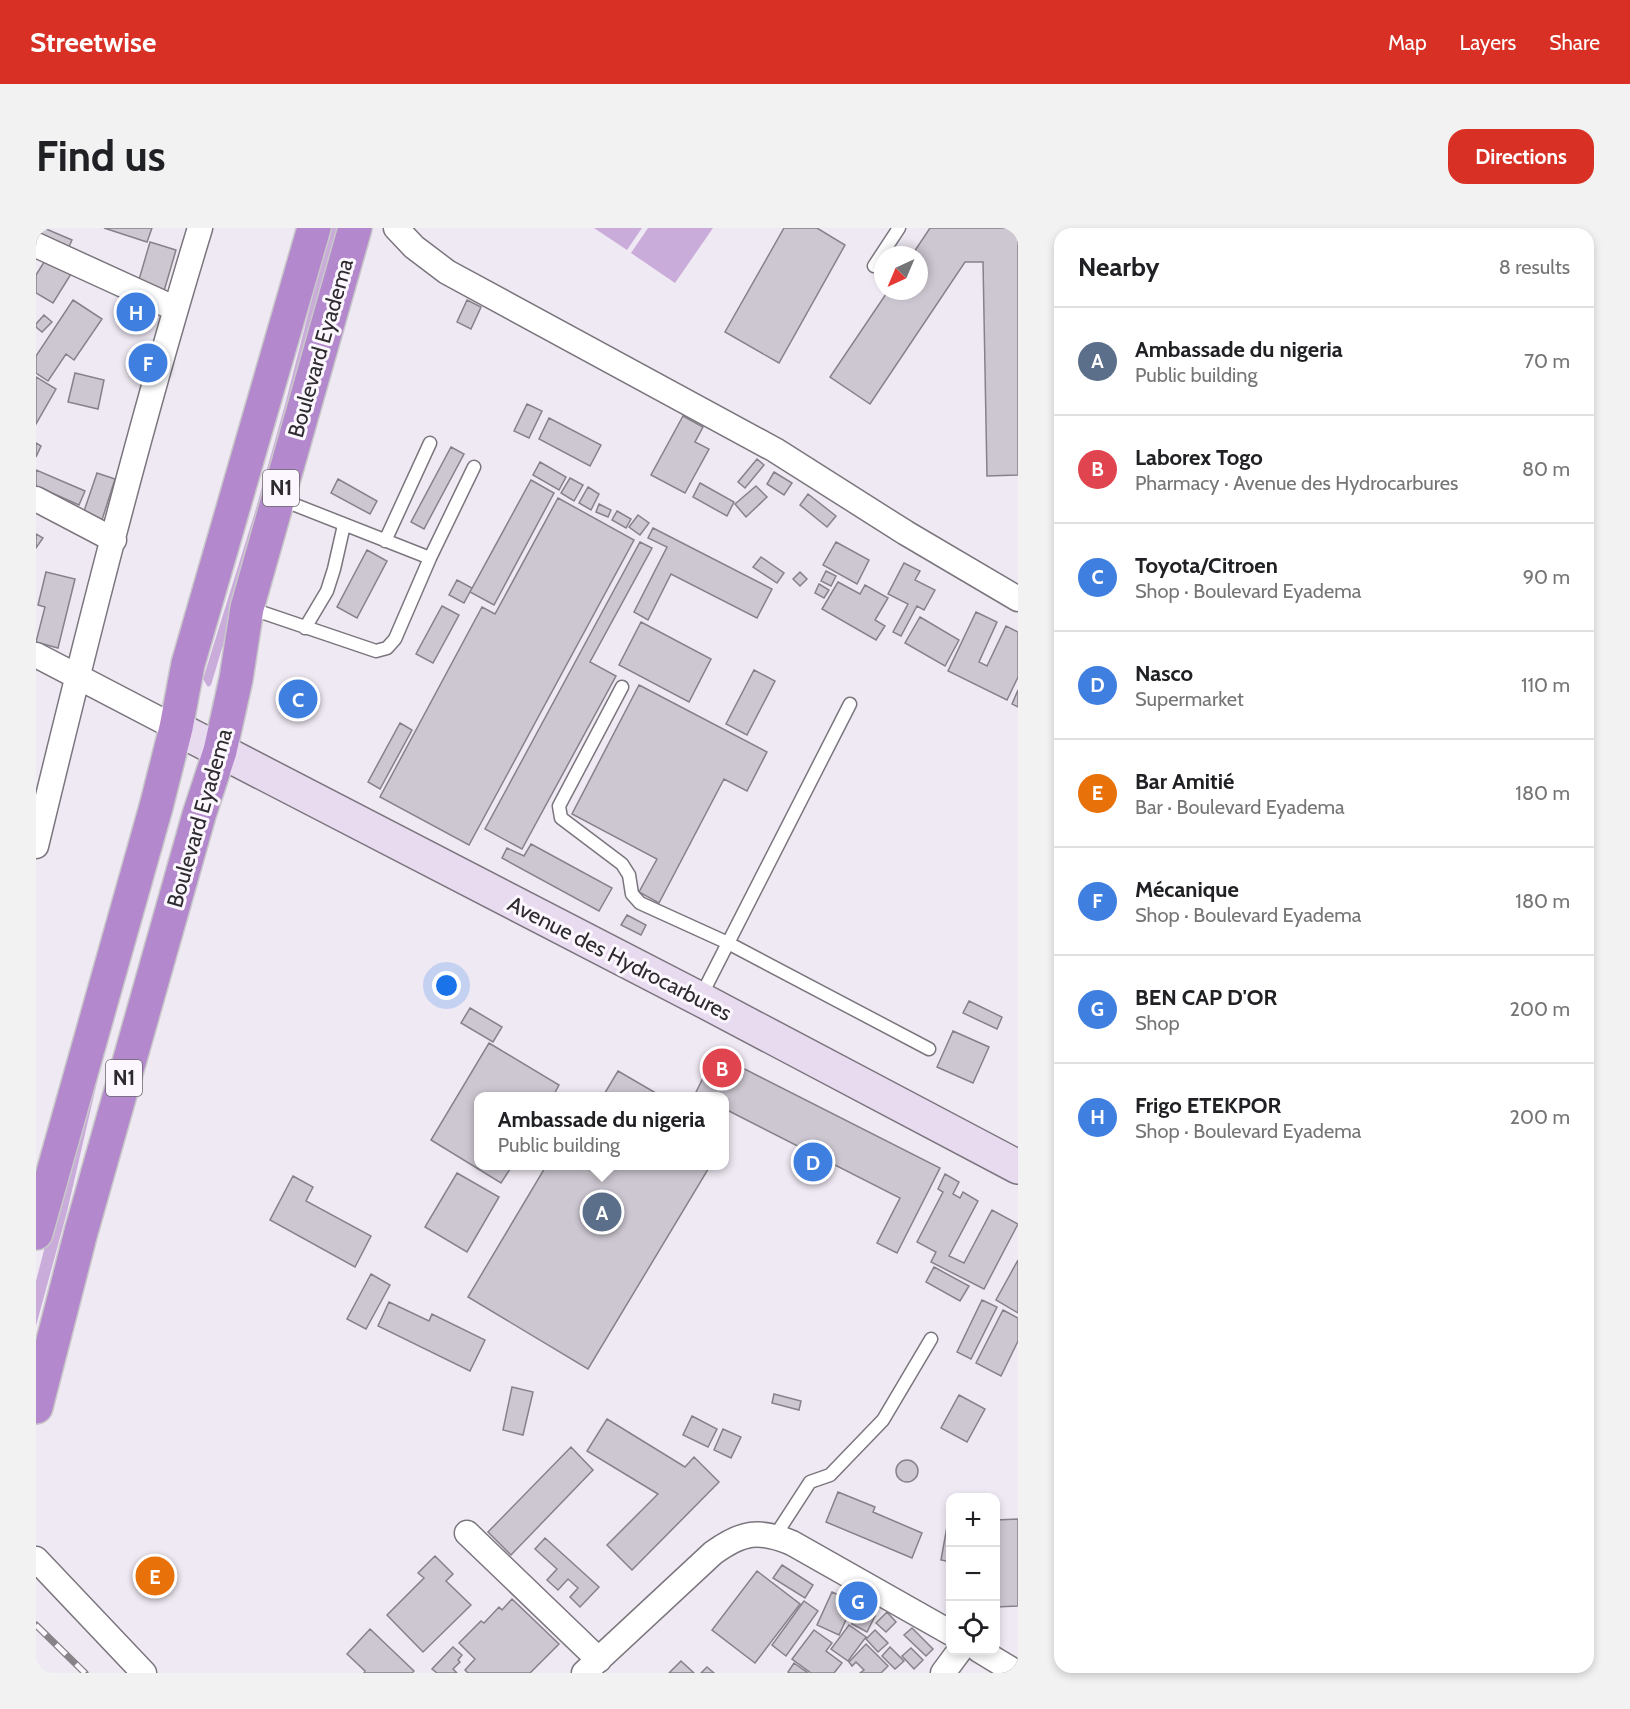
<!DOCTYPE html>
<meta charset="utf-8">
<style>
:root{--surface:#fff;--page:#f2f2f2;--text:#202124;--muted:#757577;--line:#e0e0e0;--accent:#d93025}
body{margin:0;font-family:Cabin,sans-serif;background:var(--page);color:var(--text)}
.controls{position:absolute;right:18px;bottom:18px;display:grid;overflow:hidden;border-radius:12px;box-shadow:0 3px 9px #0003}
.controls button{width:54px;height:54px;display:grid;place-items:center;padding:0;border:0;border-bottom:2px solid var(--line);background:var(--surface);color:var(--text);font:30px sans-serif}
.compass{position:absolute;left:838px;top:18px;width:54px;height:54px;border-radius:50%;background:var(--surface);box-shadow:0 3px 9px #0003;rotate:224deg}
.you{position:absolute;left:411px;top:758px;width:21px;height:21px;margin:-15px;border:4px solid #fff;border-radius:50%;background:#1a73e8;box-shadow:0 0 0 9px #1a73e833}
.badge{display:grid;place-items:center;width:39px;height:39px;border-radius:50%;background:var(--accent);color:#fff;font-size:20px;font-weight:700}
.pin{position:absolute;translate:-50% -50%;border:3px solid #fff;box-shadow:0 2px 6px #0006}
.popup{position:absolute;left:438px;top:864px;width:255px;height:78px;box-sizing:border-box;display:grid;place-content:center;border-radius:12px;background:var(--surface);filter:drop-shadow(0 2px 4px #0005);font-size:20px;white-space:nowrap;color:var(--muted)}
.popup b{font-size:22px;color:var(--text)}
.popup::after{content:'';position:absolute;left:50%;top:100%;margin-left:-12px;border:12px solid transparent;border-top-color:var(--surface)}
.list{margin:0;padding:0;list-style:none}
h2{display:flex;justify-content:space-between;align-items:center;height:78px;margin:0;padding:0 24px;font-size:26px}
h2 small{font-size:20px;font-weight:400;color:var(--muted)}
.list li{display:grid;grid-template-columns:39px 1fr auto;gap:18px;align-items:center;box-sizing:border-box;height:108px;padding:0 24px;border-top:2px solid var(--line)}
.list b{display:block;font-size:22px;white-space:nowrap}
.list p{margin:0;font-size:20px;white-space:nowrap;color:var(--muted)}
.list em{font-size:20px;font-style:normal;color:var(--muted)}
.icon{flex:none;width:33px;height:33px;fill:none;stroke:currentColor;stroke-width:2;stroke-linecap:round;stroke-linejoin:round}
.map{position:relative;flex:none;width:982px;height:1445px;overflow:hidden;border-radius:18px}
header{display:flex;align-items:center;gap:36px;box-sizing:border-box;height:84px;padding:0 30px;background:var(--accent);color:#fff}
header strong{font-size:28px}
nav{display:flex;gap:33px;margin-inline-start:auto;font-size:21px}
.intro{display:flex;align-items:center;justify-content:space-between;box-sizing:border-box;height:144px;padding:0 36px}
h1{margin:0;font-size:42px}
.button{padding:15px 27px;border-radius:18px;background:var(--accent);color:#fff;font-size:21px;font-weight:700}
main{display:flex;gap:36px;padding:0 36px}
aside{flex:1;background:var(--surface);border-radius:18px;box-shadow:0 3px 9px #0003}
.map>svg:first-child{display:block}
.green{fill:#caacda}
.building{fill:#cdc7d1;stroke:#87818a;stroke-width:1.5}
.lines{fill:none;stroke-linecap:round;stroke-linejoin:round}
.lane-casing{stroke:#7b757e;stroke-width:15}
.street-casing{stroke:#7b757e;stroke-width:27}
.secondary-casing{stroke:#7b757e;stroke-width:36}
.highway-casing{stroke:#c8c8c9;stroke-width:36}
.lane{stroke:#fff;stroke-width:12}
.street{stroke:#fff;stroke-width:24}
.secondary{stroke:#e8dbf0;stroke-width:33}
.highway{stroke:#b488cc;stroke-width:33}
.rail-casing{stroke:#878389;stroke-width:7}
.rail{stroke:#fcf7ff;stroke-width:4.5;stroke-dasharray:14;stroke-linecap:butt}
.labels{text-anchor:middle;stroke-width:6;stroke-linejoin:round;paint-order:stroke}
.shield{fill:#fcf7ff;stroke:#6b686d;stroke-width:1.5}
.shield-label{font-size:21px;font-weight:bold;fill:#2d2b2e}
.street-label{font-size:22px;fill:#2d2b2e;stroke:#fcf7ff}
</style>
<header>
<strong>Streetwise</strong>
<nav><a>Map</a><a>Layers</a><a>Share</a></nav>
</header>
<div class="intro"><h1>Find us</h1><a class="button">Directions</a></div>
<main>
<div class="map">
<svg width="982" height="1445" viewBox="0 0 982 1445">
<rect width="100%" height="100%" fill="#efe9f3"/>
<path class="green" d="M294,0H304L226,287L175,457L172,459L167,451L219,284L250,173Z
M558,0H606L591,22Z
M612,0H677L639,55L595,25Z
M77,785L31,984L0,1098V1053L20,976Z"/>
<path class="building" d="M0,0H8L36,12L31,23L0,9Z
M68,0H116L111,14Z
M748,0H781L809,17L743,135L689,104Z
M894,0H982V247L951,248L947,34H929L834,176L794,149L852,63H883V27H876Z
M114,14L140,22L128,63L102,55Z
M10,31L35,46L17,75L0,65V47Z
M37,72L66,91L38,132L30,126L12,153L0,145V128Z
M431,72L445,79L435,101L421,94Z
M8,87L16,94L6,104L0,99V96Z
M39,145L68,152L62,181L32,174Z
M0,149L20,161L0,196Z
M491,176L506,183L493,210L478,203Z
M647,188L667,199L659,214L673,221L649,265L615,247Z
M513,190L565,217L554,238L503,211Z
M0,215L5,218L0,229Z
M415,219L428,226L388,301L375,294Z
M721,231L728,237L709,260L702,254Z
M504,234L530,249L523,262L497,247Z
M0,242L49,263L43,277L0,258Z
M738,244L756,255L748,267L731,256Z
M61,245L79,251L65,295L46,289Z
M534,250L547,257L538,273L525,265Z
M302,251L341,273L334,286L295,265Z
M495,252L518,265L458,377L434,364Z
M664,255L698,274L691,288L657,269Z
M720,258L731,269L710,289L699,276Z
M552,259L563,266L555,282L543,275Z
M772,266L800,288L791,299L764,277Z
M522,270L598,312L433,617L344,569L446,379L459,386Z
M563,276L575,282L572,289L560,284Z
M581,283L595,291L590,300L576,292Z
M602,287L613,295L604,307L593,299Z
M617,300L736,361L721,390L635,346L612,392L598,384L631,319L612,310Z
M0,306L7,310L0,320Z
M604,314L616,320L554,434L580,448L486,621L449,601Z
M800,314L833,332L821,356L787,337Z
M331,322L351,333L321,390L301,379Z
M725,329L748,345L741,355L717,339Z
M868,335L884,343L879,352L899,362L888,382L881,378L865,408L857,404L872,376L852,366Z
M790,343L800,348L795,358L785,353Z
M10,344L39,351L22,420L0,414L9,379L2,377Z
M764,344L771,351L764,358L757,351Z
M421,352L436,360L428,375L413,367Z
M802,354L824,366L829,357L852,370L839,392L849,398L840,412L786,381Z
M783,356L793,362L788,370L779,365Z
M406,378L423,387L397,435L380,426Z
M940,384L961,394L943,434L951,438L970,398L982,404V449L971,472L912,443Z
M884,389L923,412L909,438L869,415Z
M605,394L675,431L653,474L583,437Z
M718,442L739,453L711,507L690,496Z
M603,457L731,524L711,563L688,551L623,675L603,664L621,631L536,586Z
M982,462V479L976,476Z
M364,495L376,502L344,561L332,554Z
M495,616L576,660L563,683L466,630L471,620L488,628Z
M591,687L610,697L605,707L585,697Z
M933,773L966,789L961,801L927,785Z
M434,780L466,799L457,814L425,795Z
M917,803L953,819L937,855L901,839Z
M453,815L523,857L517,868H443V938H476L465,955L395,912Z
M679,826L904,940L861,1025L841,1015L864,970L689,881V868H664L659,866Z
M582,843L625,868H567Z
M510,938H674L552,1141L432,1069Z
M421,945L463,969L431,1024L389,999Z
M909,946L923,954L917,966L924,970L927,964L942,973L913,1028L928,1035L956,982L982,996L948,1061L895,1034L900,1024L881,1014L907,964L902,961Z
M257,948L277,959L270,973L335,1008L319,1039L234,992Z
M982,1032V1085L960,1072Z
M898,1039L933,1058L924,1073L890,1054Z
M335,1046L354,1057L330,1101L311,1091Z
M946,1072L961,1079L935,1131L921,1124Z
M353,1074L393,1093L396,1086L449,1112L434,1143L342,1098Z
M967,1082L982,1090V1113L965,1148L940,1135Z
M476,1159L497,1164L487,1207L467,1202Z
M738,1166L765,1173L763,1182L736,1175Z
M923,1167L949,1181L931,1214L905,1200Z
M656,1188L681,1201L672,1219L647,1207Z
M571,1191L649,1239L658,1229L683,1254L596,1342L571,1317L622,1266L551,1223Z
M687,1201L705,1209L695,1230L678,1222Z
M535,1219L557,1242L475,1327L452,1304Z
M860 1243a11 11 0 1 1 22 0a11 11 0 1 1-22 0Z
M802,1264L839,1279L837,1284L886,1305L876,1330L790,1294Z
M982,1291V1378L960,1379V1292Z
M912,1293H915V1334L905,1332Z
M509,1310L563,1359L544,1379L534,1369L542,1360L532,1351L522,1362L511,1352L521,1341L499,1321Z
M399,1328L417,1346L410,1353L435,1377L387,1424L351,1387L388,1350L382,1345Z
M746,1337L777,1357L769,1370L737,1350Z
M721,1343L764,1376L719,1435L676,1402Z
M796,1364L818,1374L803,1407L781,1397Z
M476,1371L523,1416L494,1445H432L429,1442L439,1431L423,1415L445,1393L448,1395L463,1379L466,1382Z
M768,1373L782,1383L750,1428L736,1417Z
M824,1381L839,1388L831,1404L816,1396Z
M851,1384L860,1394L850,1404L840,1395Z
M813,1397L830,1409L812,1433L795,1421Z
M876,1400L897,1421L890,1428L868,1407Z
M334,1401L378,1443L376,1445H328L329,1443L311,1426Z
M778,1402L796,1415L790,1423L806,1435L798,1445H775L756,1431Z
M839,1402L852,1415L842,1424L830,1411Z
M830,1416L852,1438L845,1445H824L828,1442L820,1434L816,1438L813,1434Z
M417,1419L426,1427L422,1432L424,1434L417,1441L421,1445H401L396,1441Z
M854,1419L868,1433L859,1441L846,1428Z
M875,1420L887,1432L878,1441L866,1428Z
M645,1433L658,1445H633Z
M758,1435L772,1445H754L752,1444Z
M671,1439L678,1445H665Z"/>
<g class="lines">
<g class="lane-casing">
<path id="lane" d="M838,38L863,0
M244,271L394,330
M349,313L394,215
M213,380L340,423L351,420L359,411L394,330L438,239
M269,400L291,363L298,341L308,297
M586,459L523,578L525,590L586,636L593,647L596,666L604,675L692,715L893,821
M664,770L814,476
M739,1308L774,1254L794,1247L847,1192L895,1111"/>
</g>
<g class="street-casing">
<path id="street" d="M360,0L378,19L411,44L739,222L870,305L982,371
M0,17L140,81
M0,271L78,312
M0,427L140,500
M0,618C50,411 102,204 164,0
M431,1305L563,1432
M0,1331L108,1445
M943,1422L981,1445
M548,1445L677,1325C706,1304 723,1301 756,1315L915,1405
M907,1445L924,1422"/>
</g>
<g class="secondary-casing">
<path id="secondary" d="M140,500L664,771L982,939"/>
</g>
<g class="highway-casing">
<path id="highway" d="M0,1005L120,579L140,500L152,436L278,0
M0,1179L45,1004L163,587L184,523L200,451L211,380L319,0"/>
</g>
<use href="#lane" class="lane"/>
<use href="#street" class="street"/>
<use href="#secondary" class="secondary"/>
<use href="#highway" class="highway"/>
<g class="rail-casing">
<path id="rail" d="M0,1397L49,1445"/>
</g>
<use href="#rail" class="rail"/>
</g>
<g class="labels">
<g class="shield">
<rect x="227" y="242" width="36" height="36" rx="4.5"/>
<rect x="70" y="832" width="36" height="36" rx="4.5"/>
</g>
<g class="shield-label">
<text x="245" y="267">N1</text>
<text x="88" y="857">N1</text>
</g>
<g class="street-label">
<text transform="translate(284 120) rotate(-74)" y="8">Boulevard Eyadema</text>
<text transform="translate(163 590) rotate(-74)" y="8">Boulevard Eyadema</text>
<text transform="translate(584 730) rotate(27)" y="8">Avenue des Hydrocarbures</text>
</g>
</g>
</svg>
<div class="controls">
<button>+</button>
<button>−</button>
<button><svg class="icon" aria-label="locate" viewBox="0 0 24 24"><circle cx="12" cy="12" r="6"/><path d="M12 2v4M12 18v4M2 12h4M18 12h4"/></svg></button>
</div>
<svg class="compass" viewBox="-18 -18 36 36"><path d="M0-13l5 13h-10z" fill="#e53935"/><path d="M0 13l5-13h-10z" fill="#757577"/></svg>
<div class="you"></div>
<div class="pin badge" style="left:566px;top:984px;background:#5c6f8a">A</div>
<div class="popup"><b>Ambassade du nigeria</b>Public building</div>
<div class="pin badge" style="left:686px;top:840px;background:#e0444e">B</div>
<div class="pin badge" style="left:262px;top:471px;background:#3f7fe0">C</div>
<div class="pin badge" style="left:777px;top:934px;background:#3f7fe0">D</div>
<div class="pin badge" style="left:119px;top:1348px;background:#e8710a">E</div>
<div class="pin badge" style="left:112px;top:135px;background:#3f7fe0">F</div>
<div class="pin badge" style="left:822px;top:1373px;background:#3f7fe0">G</div>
<div class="pin badge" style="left:100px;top:84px;background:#3f7fe0">H</div>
</div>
<aside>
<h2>Nearby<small>8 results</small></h2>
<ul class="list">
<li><span class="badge" style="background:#5c6f8a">A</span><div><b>Ambassade du nigeria</b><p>Public building</p></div><em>70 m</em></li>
<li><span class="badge" style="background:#e0444e">B</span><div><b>Laborex Togo</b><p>Pharmacy · Avenue des Hydrocarbures</p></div><em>80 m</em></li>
<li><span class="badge" style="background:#3f7fe0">C</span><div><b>Toyota/Citroen</b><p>Shop · Boulevard Eyadema</p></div><em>90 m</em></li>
<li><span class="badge" style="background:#3f7fe0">D</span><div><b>Nasco</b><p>Supermarket</p></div><em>110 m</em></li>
<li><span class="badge" style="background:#e8710a">E</span><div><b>Bar Amitié</b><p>Bar · Boulevard Eyadema</p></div><em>180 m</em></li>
<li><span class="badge" style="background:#3f7fe0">F</span><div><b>Mécanique</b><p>Shop · Boulevard Eyadema</p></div><em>180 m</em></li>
<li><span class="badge" style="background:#3f7fe0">G</span><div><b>BEN CAP D'OR</b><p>Shop</p></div><em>200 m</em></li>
<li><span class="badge" style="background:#3f7fe0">H</span><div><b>Frigo ETEKPOR</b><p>Shop · Boulevard Eyadema</p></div><em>200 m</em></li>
</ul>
</aside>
</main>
